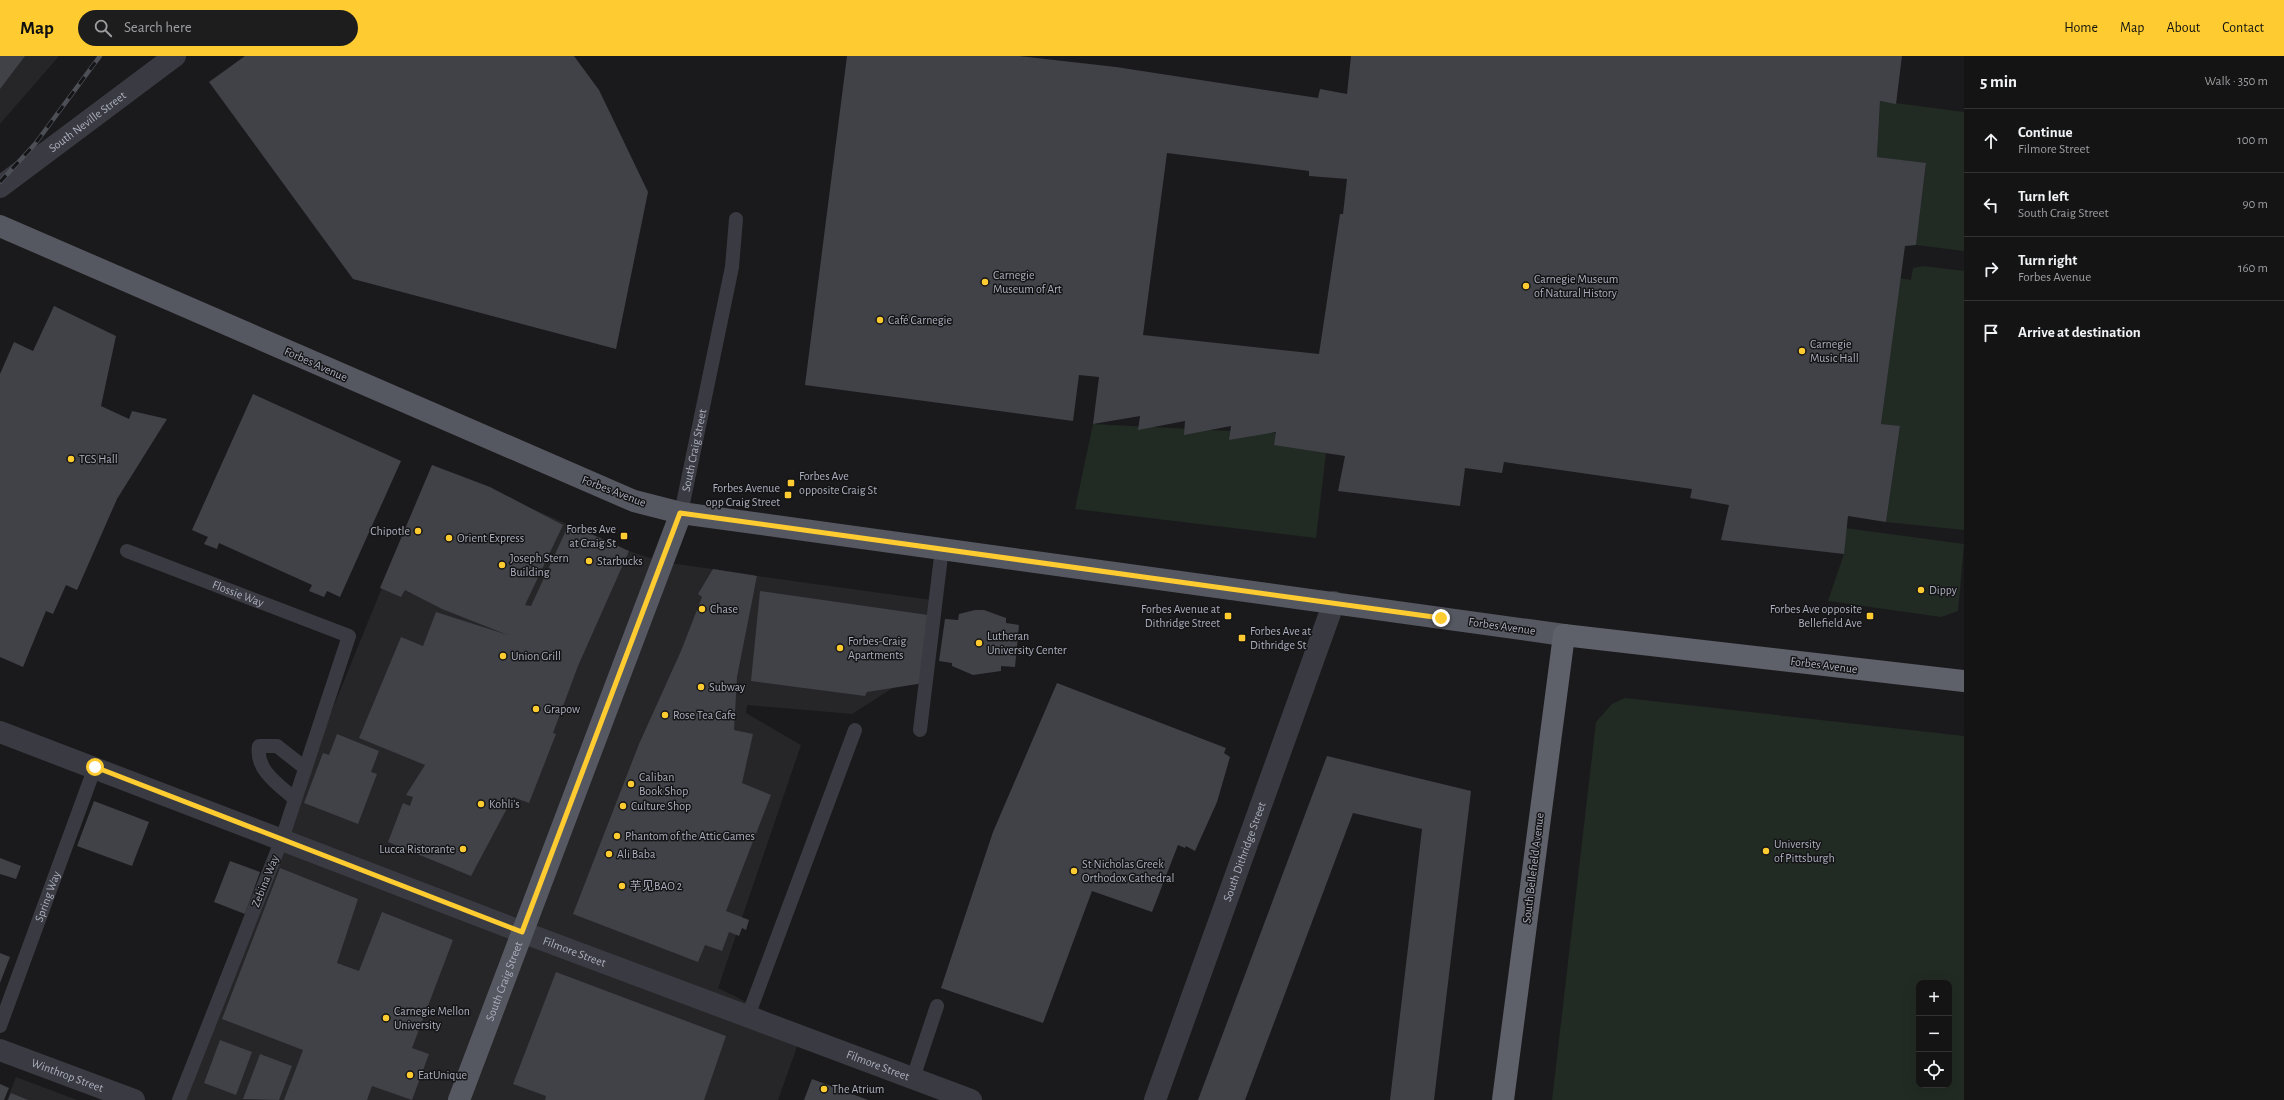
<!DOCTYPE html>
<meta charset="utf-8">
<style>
:root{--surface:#141415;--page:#1d1d1e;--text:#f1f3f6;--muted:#9d9ea0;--line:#333334;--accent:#fecc30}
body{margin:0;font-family:"Alegreya Sans","Noto Sans SC",sans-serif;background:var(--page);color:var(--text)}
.controls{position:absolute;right:12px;bottom:12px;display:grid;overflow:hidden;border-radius:8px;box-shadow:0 4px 16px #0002}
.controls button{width:36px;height:36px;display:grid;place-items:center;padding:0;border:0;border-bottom:1px solid var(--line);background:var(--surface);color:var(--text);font:20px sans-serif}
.stop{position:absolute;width:12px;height:12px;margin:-9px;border:3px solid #fecc30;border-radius:50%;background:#fff}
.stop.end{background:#fecc30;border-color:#fff;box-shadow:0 1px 4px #0008}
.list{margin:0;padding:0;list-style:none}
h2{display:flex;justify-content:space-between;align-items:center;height:52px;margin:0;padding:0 16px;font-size:17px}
h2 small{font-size:13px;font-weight:400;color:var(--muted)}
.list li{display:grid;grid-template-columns:26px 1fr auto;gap:12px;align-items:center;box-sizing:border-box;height:64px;padding:0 16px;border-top:1px solid var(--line)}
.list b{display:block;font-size:15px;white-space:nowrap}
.list p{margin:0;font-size:13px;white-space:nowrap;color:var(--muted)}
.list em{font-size:13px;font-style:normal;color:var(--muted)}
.icon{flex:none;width:22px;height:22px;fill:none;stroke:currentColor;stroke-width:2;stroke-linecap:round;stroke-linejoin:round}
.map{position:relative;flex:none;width:1964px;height:1044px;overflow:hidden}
header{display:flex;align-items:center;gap:24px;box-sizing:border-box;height:56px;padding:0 20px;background:var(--accent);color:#111}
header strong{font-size:19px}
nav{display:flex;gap:22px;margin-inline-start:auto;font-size:14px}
.search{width:280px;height:36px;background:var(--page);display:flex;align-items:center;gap:10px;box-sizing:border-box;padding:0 14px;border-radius:22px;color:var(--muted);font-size:15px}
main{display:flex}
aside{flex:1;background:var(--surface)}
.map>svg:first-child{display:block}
.built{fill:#262629}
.green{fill:#212b23;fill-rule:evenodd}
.building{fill:#414247;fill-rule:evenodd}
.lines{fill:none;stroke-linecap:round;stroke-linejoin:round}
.service{stroke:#3a3b42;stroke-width:14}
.minor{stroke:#3a3b42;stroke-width:22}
.primary{stroke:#565861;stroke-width:22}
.trunk{stroke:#5e606a;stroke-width:22}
.rail-casing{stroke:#4d4f57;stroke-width:4.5}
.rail{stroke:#151517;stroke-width:3;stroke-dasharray:9;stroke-linecap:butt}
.route{stroke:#fecc30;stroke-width:5}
.poi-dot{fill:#fecc30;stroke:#151517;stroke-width:1.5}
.labels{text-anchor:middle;stroke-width:3;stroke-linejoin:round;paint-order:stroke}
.street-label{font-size:12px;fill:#abafbd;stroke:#151517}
.poi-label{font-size:12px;fill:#abafbd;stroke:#151517;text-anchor:start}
</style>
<header>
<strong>Map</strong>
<div class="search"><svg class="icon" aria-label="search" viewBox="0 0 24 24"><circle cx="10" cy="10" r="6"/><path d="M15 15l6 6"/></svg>Search here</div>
<nav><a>Home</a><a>Map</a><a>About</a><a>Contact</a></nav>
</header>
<main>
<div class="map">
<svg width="1964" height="1044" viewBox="0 0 1964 1044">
<rect width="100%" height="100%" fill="#1a1a1c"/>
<path class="built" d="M0,0H59L0,68Z
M432,409L629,495L662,506L755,519L754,536L757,520L932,544L918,616L852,658L747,649L746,657L801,689L718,932L803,974L778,1044H173Z
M16,1021L77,1044H7Z"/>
<path class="green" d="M1880,45L1964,56V195L1916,189L1926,108L1877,101Z
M1923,210L1964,215V474L1886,466L1900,371L1881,368L1899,222L1911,224L1913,212Z
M1093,368L1328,380L1316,482L1075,453Z
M1845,472L1964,488L1958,555L1941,561L1828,545L1844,498Z
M1625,642L1964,680V1044H1552L1596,666L1612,648ZM1919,927H1949V1029H1919Z"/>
<path class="building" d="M0,0H25L0,33Z
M245,0H574L599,34L648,136L616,293L353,223L209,26Z
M847,0H1019L1116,11L1318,42L1320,33L1347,38L1351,0H1902L1896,48L1880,45L1877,101L1926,107L1916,189L1905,190L1881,368L1900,370L1886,466L1848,460L1844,498L1721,484L1729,449L1690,442L1692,433L1504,406L1502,417L1465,412L1460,450L1338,435L1345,400L1274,389L1276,376L1229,384L1231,370L1184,379L1185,365L1138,374L1140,360L1093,368L1099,321L1079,319L1073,365L805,329ZM1167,97L1309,115V120L1347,123L1343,158H1340L1319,298L1143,279Z
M54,250L116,280L101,350L129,363L132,355L167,363L117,443L77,534L66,529L53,558L46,555L23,611L0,601V318L14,286L33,295Z
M253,338L401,405L340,541L327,535L324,541L309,535L312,529L219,487L217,493L204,488L208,481L192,474Z
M432,409L490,431L563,469L525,549L531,550L569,468L629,495L578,610L553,677L556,678L529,747L513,741L471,820L388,786L403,747L410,750L413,741L406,739L425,709L359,682L401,581L423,590L436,556L508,579L442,553L405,534L401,541L380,532Z
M713,513L757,520L737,621L734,674L753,678L742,727L771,739L726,855L749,864L746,874L742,872L739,880L729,876L722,895L705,889L698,906L573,858L639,688L681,595L702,541L698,538Z
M760,535L928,559L924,627L867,636L865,640L751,625Z
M975,554H984L1006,562V567L1019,569L1015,611L1001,610V615L973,619L952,610V607L939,605L945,563L958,564L959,558Z
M1057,627L1226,692L1224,697L1230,701L1217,746L1195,795L1186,790L1185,792L1178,789L1152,856L1092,835L1043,967L941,932L993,776Z
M337,678L379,695L371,716L377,718L358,768L304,747L323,697L329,699Z
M1327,700L1471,735L1434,1044H1390L1422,773L1353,757L1245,1044H1198Z
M94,745L149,766L132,810L77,790Z
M0,802L21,810L16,823L0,818Z
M230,805L260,816L245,858L214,846Z
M280,812L358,843L337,907L359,915L382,856L453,884L412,992L429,998L412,1044L372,1030L367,1044H284L303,994L222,963Z
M0,897L10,901L0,927Z
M556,916L726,980L704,1044H545L546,1040L513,1028Z
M220,984L252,996L236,1039L204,1027Z
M260,998L292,1010L279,1044L243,1043Z
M812,1023L868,1044H804Z
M0,1028L9,1032L4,1044H0Z
M11,1037L28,1044H8Z"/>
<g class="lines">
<g class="service">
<path id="s1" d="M681,457L732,211L736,163"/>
<path id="s2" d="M127,495L349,580L282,783L179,1044"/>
<path d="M920,674L942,492"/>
<path d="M295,743C279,729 255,714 259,690H277L305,712"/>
<path d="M748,960L855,674"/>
<path id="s3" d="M0,970L95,711"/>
<path d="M913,1022L937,950"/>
</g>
<g class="minor">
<path id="s4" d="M0,131L175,0"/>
<path id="s5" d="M0,676L522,876L971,1044"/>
<path id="s6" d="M0,994L134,1044"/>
<path id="s7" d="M1155,1044L1334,546"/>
</g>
<g class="primary">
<path d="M0,170L634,445L681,457L1564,579"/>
<path id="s8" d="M459,1044L681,457"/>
</g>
<path class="trunk" d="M1503,1044L1564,579L1964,625"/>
<g class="rail-casing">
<path id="rail" d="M0,126L35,88L100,0"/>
</g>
<use href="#rail" class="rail"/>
</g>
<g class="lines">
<path class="route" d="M95,711L522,876L680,457L1441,562"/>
</g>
<g class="poi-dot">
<circle cx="985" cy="226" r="4"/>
<circle cx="1526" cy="230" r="4"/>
<circle cx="880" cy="264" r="4"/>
<circle cx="1802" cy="295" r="4"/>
<circle cx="71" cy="403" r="4"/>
<rect x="787" y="423" width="8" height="8" rx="2"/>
<rect x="784" y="435" width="8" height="8" rx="2"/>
<circle cx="418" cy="475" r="4"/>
<rect x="620" y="476" width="8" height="8" rx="2"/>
<circle cx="449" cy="482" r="4"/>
<circle cx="589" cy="505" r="4"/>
<circle cx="502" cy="509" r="4"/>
<circle cx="1921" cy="534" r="4"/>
<circle cx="702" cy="553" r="4"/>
<rect x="1224" y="556" width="8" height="8" rx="2"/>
<rect x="1866" y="556" width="8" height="8" rx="2"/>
<rect x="1238" y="578" width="8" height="8" rx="2"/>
<circle cx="979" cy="587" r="4"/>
<circle cx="840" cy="592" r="4"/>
<circle cx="503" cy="600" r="4"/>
<circle cx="701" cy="631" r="4"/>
<circle cx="536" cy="653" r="4"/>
<circle cx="665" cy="659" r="4"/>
<circle cx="631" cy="728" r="4"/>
<circle cx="481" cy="748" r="4"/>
<circle cx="623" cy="750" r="4"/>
<circle cx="617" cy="780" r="4"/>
<circle cx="463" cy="793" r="4"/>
<circle cx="1766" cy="795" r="4"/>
<circle cx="609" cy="798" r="4"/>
<circle cx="1074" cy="815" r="4"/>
<circle cx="622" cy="830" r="4"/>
<circle cx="386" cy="962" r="4"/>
<circle cx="410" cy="1019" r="4"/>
<circle cx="824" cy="1033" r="4"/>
</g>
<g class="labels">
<g class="street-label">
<text dy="4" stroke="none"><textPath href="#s4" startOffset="109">South Neville Street</textPath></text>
<text transform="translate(316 308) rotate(24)" y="4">Forbes Avenue</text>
<text dy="4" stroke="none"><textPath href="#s1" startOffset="64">South Craig Street</textPath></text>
<text transform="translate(614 435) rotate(21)" y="4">Forbes Avenue</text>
<text dy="4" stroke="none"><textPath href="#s2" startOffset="119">Flossie Way</textPath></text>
<text transform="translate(1502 570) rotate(8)" y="4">Forbes Avenue</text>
<text transform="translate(1824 609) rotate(7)" y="4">Forbes Avenue</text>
<text dy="4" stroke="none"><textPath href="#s7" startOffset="264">South Dithridge Street</textPath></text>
<text transform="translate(1533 812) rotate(-83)" y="4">South Bellefield Avenue</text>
<text transform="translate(265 825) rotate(-68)" y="4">Zebina Way</text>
<text dy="4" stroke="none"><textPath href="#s3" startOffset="138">Spring Way</textPath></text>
<text dy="4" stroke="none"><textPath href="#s5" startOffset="615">Filmore Street</textPath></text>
<text dy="4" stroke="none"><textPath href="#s8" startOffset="127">South Craig Street</textPath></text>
<text dy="4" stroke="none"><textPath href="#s5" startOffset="939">Filmore Street</textPath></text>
<text dy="4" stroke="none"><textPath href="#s6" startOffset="72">Winthrop Street</textPath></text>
</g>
<g class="poi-label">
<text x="993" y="223">Carnegie<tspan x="993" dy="14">Museum of Art</tspan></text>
<text x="1534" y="227">Carnegie Museum<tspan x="1534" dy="14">of Natural History</tspan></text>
<text x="888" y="268">Café Carnegie</text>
<text x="1810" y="292">Carnegie<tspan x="1810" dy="14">Music Hall</tspan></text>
<text x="79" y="407">TCS Hall</text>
<text x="799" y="424">Forbes Ave<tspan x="799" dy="14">opposite Craig St</tspan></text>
<text x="780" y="436" text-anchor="end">Forbes Avenue<tspan x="780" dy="14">opp Craig Street</tspan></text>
<text x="616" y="477" text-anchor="end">Forbes Ave<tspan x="616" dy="14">at Craig St</tspan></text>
<text x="410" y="479" text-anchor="end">Chipotle</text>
<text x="457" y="486">Orient Express</text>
<text x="510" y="506">Joseph Stern<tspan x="510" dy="14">Building</tspan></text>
<text x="597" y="509">Starbucks</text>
<text x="1929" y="538">Dippy</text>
<text x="710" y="557">Chase</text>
<text x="1220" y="557" text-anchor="end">Forbes Avenue at<tspan x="1220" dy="14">Dithridge Street</tspan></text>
<text x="1862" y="557" text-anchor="end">Forbes Ave opposite<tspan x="1862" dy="14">Bellefield Ave</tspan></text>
<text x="1250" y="579">Forbes Ave at<tspan x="1250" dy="14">Dithridge St</tspan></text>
<text x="987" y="584">Lutheran<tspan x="987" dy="14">University Center</tspan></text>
<text x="848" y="589">Forbes-Craig<tspan x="848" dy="14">Apartments</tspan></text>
<text x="511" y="604">Union Grill</text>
<text x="709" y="635">Subway</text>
<text x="544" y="657">Grapow</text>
<text x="673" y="663">Rose Tea Cafe</text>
<text x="639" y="725">Caliban<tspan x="639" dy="14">Book Shop</tspan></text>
<text x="489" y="752">Kohli's</text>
<text x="631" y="754">Culture Shop</text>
<text x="625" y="784">Phantom of the Attic Games</text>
<text x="1774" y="792">University<tspan x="1774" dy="14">of Pittsburgh</tspan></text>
<text x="455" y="797" text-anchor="end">Lucca Ristorante</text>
<text x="617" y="802">Ali Baba</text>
<text x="1082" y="812">St Nicholas Greek<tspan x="1082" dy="14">Orthodox Cathedral</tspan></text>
<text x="630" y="834">芋见BAO 2</text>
<text x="394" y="959">Carnegie Mellon<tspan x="394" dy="14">University</tspan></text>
<text x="418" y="1023">EatUnique</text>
<text x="832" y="1037">The Atrium</text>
</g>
</g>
</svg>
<div class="controls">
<button>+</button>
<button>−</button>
<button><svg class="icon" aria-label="locate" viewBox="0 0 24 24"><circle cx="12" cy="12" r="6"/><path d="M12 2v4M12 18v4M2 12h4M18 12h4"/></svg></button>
</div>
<div class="stop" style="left:95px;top:711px"></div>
<div class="stop end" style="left:1441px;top:562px"></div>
</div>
<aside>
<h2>5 min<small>Walk · 350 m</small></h2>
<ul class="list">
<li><svg class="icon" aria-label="ahead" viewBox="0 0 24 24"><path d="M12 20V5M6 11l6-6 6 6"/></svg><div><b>Continue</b><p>Filmore Street</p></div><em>100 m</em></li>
<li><svg class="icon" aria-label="left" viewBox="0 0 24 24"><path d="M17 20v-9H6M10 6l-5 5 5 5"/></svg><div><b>Turn left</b><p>South Craig Street</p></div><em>90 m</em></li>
<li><svg class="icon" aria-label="right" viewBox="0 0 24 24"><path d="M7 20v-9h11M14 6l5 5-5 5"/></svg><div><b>Turn right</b><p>Forbes Avenue</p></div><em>160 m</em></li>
<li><svg class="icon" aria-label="arrive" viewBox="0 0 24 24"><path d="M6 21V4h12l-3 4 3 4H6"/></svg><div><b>Arrive at destination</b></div></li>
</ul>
</aside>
</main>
